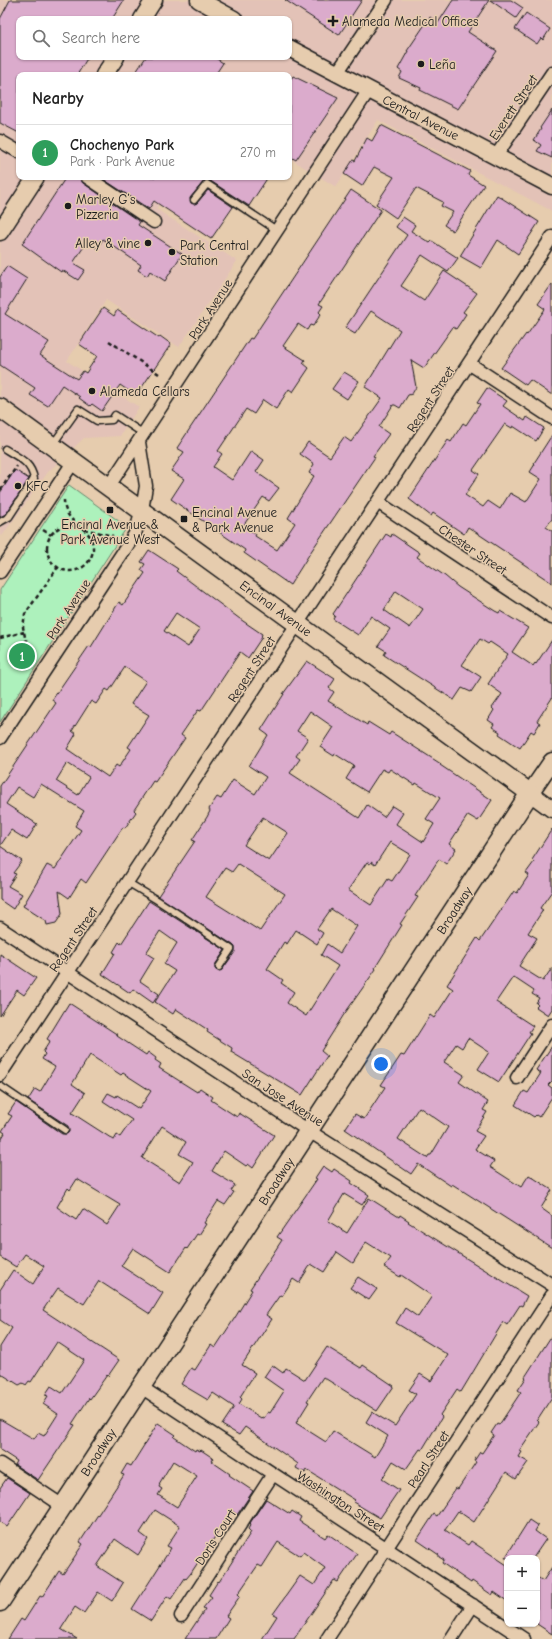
<!DOCTYPE html>
<meta charset="utf-8">
<style>
:root{--surface:#fff;--page:#f2f2f2;--text:#222;--muted:#767676;--line:#e0e0e0;--accent:#1c1c1c}
body{margin:0;font-family:"Comic Neue",sans-serif;background:var(--page);color:var(--text)}
.controls{position:absolute;right:12px;bottom:12px;display:grid;overflow:hidden;border-radius:8px;box-shadow:0 1px 3px #0004}
.controls button{width:36px;height:36px;display:grid;place-items:center;padding:0;border:0;border-bottom:1px solid var(--line);background:var(--surface);color:var(--text);font:20px sans-serif}
.you{position:absolute;left:381px;top:1064px;width:14px;height:14px;margin:-10px;border:3px solid #fff;border-radius:50%;background:#1a73e8;box-shadow:0 0 0 6px #1a73e833}
.badge{display:grid;place-items:center;width:26px;height:26px;border-radius:50%;background:var(--accent);color:#fff;font-size:13px;font-weight:700}
.pin{position:absolute;translate:-50% -50%;border:2px solid #fff;box-shadow:0 1px 4px #0006}
.list{margin:0;padding:0;list-style:none}
h2{display:flex;justify-content:space-between;align-items:center;height:52px;margin:0;padding:0 16px;font-size:17px}
h2 small{font-size:13px;font-weight:400;color:var(--muted)}
.list li{display:grid;grid-template-columns:26px 1fr auto;gap:12px;align-items:center;box-sizing:border-box;height:56px;padding:0 16px;border-top:1px solid var(--line)}
.list b{display:block;font-size:15px;white-space:nowrap}
.list p{margin:0;font-size:13px;white-space:nowrap;color:var(--muted)}
.list em{font-size:13px;font-style:normal;color:var(--muted)}
.icon{flex:none;width:22px;height:22px;fill:none;stroke:currentColor;stroke-width:2;stroke-linecap:round;stroke-linejoin:round}
.map{position:relative;flex:none;width:552px;height:1639px;overflow:hidden}
.search{position:absolute;background:var(--surface);box-shadow:0 1px 3px #0004;left:16px;top:16px;width:276px;height:44px;display:flex;align-items:center;gap:10px;box-sizing:border-box;padding:0 14px;border-radius:8px;color:var(--muted);font-size:15px}
.panel{position:absolute;background:var(--surface);box-shadow:0 1px 3px #0004;left:16px;top:72px;width:276px;height:108px;border-radius:8px}
.map>svg:first-child{display:block}
.built{fill:#e3c2b7;fill-rule:evenodd}
.green{fill:#adf1bc;stroke:#64866c}
.building{fill:#dbabcc;stroke:#1c1c1c;fill-rule:evenodd}
.lines{fill:none;stroke-linecap:round;stroke-linejoin:round}
.lane-casing{stroke:#1c1c1c;stroke-width:9}
.street-casing{stroke:#1c1c1c;stroke-width:15}
.secondary-casing{stroke:#1c1c1c;stroke-width:19}
.primary-casing{stroke:#1c1c1c;stroke-width:21}
.path{stroke:#1c1c1c;stroke-width:2.5;stroke-dasharray:4 3;stroke-linecap:butt}
.lane{stroke:#e6ccae;stroke-width:6}
.street{stroke:#e6ccae;stroke-width:12}
.secondary{stroke:#e6ccae;stroke-width:16}
.primary{stroke:#e6ccae;stroke-width:18}
.poi-dot{fill:#1c1c1c;stroke:#e6ccae;stroke-width:1.5}
.labels{text-anchor:middle;stroke-width:3;stroke-linejoin:round;paint-order:stroke}
.poi-label{font-size:13px;fill:#1c1c1c;stroke:#e6ccae;text-anchor:start}
.street-label{font-size:13px;fill:#1c1c1c;stroke:#e6ccae}
</style>
<div class="map">
<svg width="552" height="1639" viewBox="0 0 552 1639">
<rect width="100%" height="100%" fill="#e6ccae"/>
<filter id="ink" filterUnits="userSpaceOnUse"><feTurbulence type="fractalNoise" baseFrequency=".025" numOctaves="2"/><feDisplacementMap in="SourceGraphic" scale="8" xChannelSelector="R" yChannelSelector="G"/><feConvolveMatrix kernelMatrix="1 2 1 2 8 2 1 2 1" color-interpolation-filters="sRGB"/></filter>
<g filter="url(#ink)">
<path class="built" d="M0,0H552V211L378,120L336,187L289,158V75H19V177H177L156,209L237,261L179,347L106,300L67,361L139,407L120,436L84,438L48,472L2,536L0,535ZM19,19H289V57H19Z"/>
<path class="green" d="M69,485L127,527L0,722V590Z"/>
<path class="building" d="M10,0H124L112,19H19V57H88L77,75H19V133L0,123V19Z
M285,0H362L339,35Z
M453,0H489L468,32L497,51L458,109L420,90L421,88L399,78L402,72L398,69L408,51H407L430,17L438,23Z
M490,0H511L523,8L516,18Z
M526,13L550,29L543,40L541,38L537,44L515,29Z
M146,57H214L223,63L215,75H134Z
M293,76L338,98L296,160L289,156V82Z
M552,110V158L537,151L541,145L534,140L541,129L540,128Z
M381,125L470,171L468,175L484,185L453,231L444,225L453,212L441,206L443,202L416,188L396,218L376,204L394,177L374,167L362,186L344,174L353,160L355,161L367,138L372,141Z
M66,177H80L83,183L140,222L138,225L182,254L165,281L150,271L147,276L138,270L141,265L103,239L97,248L87,242L73,263L85,270L78,280L62,270L61,272L22,244Z
M100,177H268L249,206L209,180L204,181L190,198L191,203L194,204L197,203L208,190L233,207L211,239L154,201L149,209Z
M351,190L381,210L319,304L323,306L319,312L321,314L313,326L310,325L307,330L298,324L283,346L305,360L303,363L309,368L293,392L289,389L276,409L263,400L254,414L246,409L218,451L222,454L213,467L232,480L251,451L264,460L256,472L279,488L269,501L263,497L243,526L256,534L255,536L277,550L295,523L288,518L314,476L309,473L314,464L300,454L308,442L330,457L344,437L351,442L382,398L365,387L400,330L371,311L355,334L345,328L407,235L396,227L403,217L415,225L411,231L430,243L432,241L458,258L448,272L422,255L401,286L424,301L444,271L477,293L463,312L466,314L456,329L453,327L424,368L411,360L416,387L412,394L408,395L400,408L395,405H393L379,427L389,434L373,456L375,457L312,550L290,585L244,553L245,550L171,499L184,479L171,471L184,452L177,448L250,338L252,339Z
M497,195L539,222L518,254L498,240L481,268L460,256Z
M7,266L27,279L5,314L49,342L40,355L77,379L83,371L86,373L97,356L79,344L103,308L114,316L117,310L159,338L160,336L171,344L136,396L120,385L102,411L92,404L90,406L79,398L80,397L62,385L48,406L30,395L35,388L0,365V277Z
M552,284V395L530,380L526,385L501,368L526,334L527,335L545,309L538,304Z
M344,372L359,381L347,399L332,389Z
M487,388L507,401L503,406L525,421L527,417L544,428L536,441L513,426L512,428L505,424L473,470L479,474L465,495L483,507L488,501L500,509L510,493L526,502L541,479L530,472L535,464L534,463L552,435V519L546,527L552,531V583L468,527L464,534L433,513L431,516L409,499L448,440L451,442L463,423L466,425L480,404L477,403Z
M15,470L29,479L6,514L0,517V493Z
M386,534L391,537L392,534L420,553L417,557L445,576L458,587L495,611L499,613L500,611L528,628L512,652L533,666L535,663L536,664L552,640V698L537,721L540,723L534,733L531,731L520,748L499,734L500,732L492,727L494,724L488,720L494,710L492,708L502,694L488,684L508,654L490,642L488,644L480,639L462,665L481,677L471,692L462,688L454,700L384,655L386,651L378,646L390,629L371,616L358,635L333,619L335,616L333,614ZM396,591L423,609L410,628L384,610Z
M149,550L178,569L176,571L240,619L262,634L261,637H262L248,658L240,652L201,711L198,710L181,735L185,738L155,782L153,781L134,810L136,812L125,828L123,827L86,883L81,879L69,898L59,891L62,914L56,923L47,925L46,921L23,906L47,865L55,869L81,830L75,826L84,811L41,784L33,797L17,787L6,804L37,824L27,840L11,830L0,846V786L56,703L52,700L89,646L91,647L119,602L123,605L145,573L141,570L145,564L141,562ZM176,613L200,629L188,647L164,631ZM125,667L146,681L131,704L149,715L128,747L131,749L119,767L116,765L108,777L67,749L76,734L72,731L91,701L96,704L106,689L109,691ZM67,763L89,777L78,795L56,781Z
M307,661L335,679L329,688L334,692L328,701L367,725L368,722L389,735L391,732L441,764L440,765L492,800L478,821L468,815L449,844L456,849L446,864L439,859L415,896L418,897L400,924L402,925L375,968L376,969L343,1016L321,1051L327,1056L302,1095L231,1052L232,1048L207,1032L208,1030L176,1009L173,1014L155,1002L175,971L164,964L177,943L160,931L146,953L154,958L140,981L159,994L153,1003L133,989L130,993L102,974L115,953L113,952L119,942L121,944L149,901L225,950L215,965V969L217,971L222,970L235,952V947L233,945L158,896L195,841L192,840L207,817L210,811L209,809L217,797L221,799L233,780L255,794L266,777L249,766L268,735L261,730L284,694H283ZM310,711L333,727L320,747L334,756L335,754L354,766L346,779L367,792L382,769L388,772L390,769L415,785L416,783L440,798L426,819L434,824L423,842L396,824L403,813L392,806L384,817L367,805L359,818L290,773L300,759L296,756L308,738L297,731ZM263,817L288,833L269,861L244,845ZM390,842L410,854L392,881L388,879L371,905L348,890L367,862L370,864L371,862L375,865ZM238,864L285,894L260,931L206,897L225,868L232,872ZM331,909L357,926L340,953L327,944L321,955L338,966L306,1016L287,1003L294,992L281,983L283,980L267,969L284,942L287,944L296,930L317,944L323,933L317,929Z
M552,829V891L540,908L543,910L528,933L537,938L519,966L543,981L552,968V1009L548,1015L536,1007L538,1005L536,1003L539,998L532,994L534,991L513,977L496,1002L533,1026L529,1032L531,1033L499,1082L478,1069L489,1052L468,1038L462,1048L456,1044L444,1062L464,1075L459,1082L488,1102L483,1110L487,1112L475,1131L484,1136L475,1149L494,1161L490,1167L521,1187L529,1175L552,1190L541,1208L552,1216V1248L452,1184L451,1186L418,1164L411,1174L345,1129L355,1114L364,1119L385,1087L381,1085L401,1055L404,1056L430,1015L434,1018L453,989L447,985L477,938L480,941L514,891L517,893L529,875L526,873L534,862L532,860ZM419,1107L448,1127L431,1155H429L427,1158L398,1139Z
M0,846L22,861L13,873L16,874L8,886L22,894L13,909L0,900Z
M0,954L36,978L24,995L17,990L0,1016Z
M69,1003L118,1035L117,1036L146,1055L148,1052L156,1058L155,1060L161,1064L159,1068L197,1092L200,1088L213,1097L211,1100L237,1117L239,1113L274,1135L253,1168L248,1164L246,1166L224,1151L212,1171L235,1185L231,1191L234,1192L225,1205L218,1201L204,1223L206,1224L199,1235L197,1234L187,1249L186,1248L170,1272L133,1248L121,1266L163,1293L150,1314L99,1281L84,1304L58,1288L43,1310L119,1360L108,1376L107,1375L90,1399L89,1398L72,1424L75,1425L38,1480L15,1465L17,1461L0,1450V1419L34,1439L38,1433L44,1436L58,1414L43,1404L48,1396L45,1395L51,1386L62,1393L84,1360L57,1342L31,1382L29,1381L26,1385L23,1383L19,1385L0,1373V1347L12,1328L0,1320V1290L13,1270L33,1284L44,1266L25,1254L16,1267L0,1257V1141L5,1133L2,1131L12,1116L8,1114L16,1102L62,1134H67L69,1132L68,1126L28,1100L35,1089L40,1092L55,1067L42,1059L45,1054L43,1052L50,1041L47,1039ZM90,1055L121,1075L123,1073L151,1091L139,1109L117,1095L116,1097L108,1093L103,1101L132,1120L120,1137L117,1135L114,1140L72,1113L85,1093L72,1084ZM162,1126L186,1142L179,1154L193,1162L180,1182L142,1158ZM77,1179L120,1205L107,1225L83,1209L76,1220L57,1207L68,1188L70,1190Z
M552,1046V1081L548,1085L552,1088V1097L539,1117L536,1115L534,1117L515,1105L524,1091L528,1093L541,1073L536,1070Z
M323,1166L332,1172L334,1169L352,1181L351,1183L369,1195L362,1205L344,1194L328,1221L347,1233L369,1198L399,1217L400,1215L409,1221L408,1222L527,1296L522,1306L520,1305L507,1325L503,1322L461,1392L457,1389L440,1415L442,1417L422,1450L420,1449L406,1469L393,1461L382,1479L399,1490L380,1518L353,1502L355,1500L307,1470L305,1473L296,1468L298,1464L294,1461L245,1427L239,1435L222,1425L234,1407L213,1393L208,1400L181,1384L191,1368L195,1370L211,1345L215,1348L236,1316L252,1290L250,1289L282,1240L277,1237L317,1179L315,1178ZM366,1242L391,1258L384,1267L400,1277L401,1275L432,1296L418,1317L405,1308L396,1323L448,1355L431,1381L420,1374L409,1390L416,1394L395,1426L372,1412L366,1422L388,1436L375,1457L333,1431L326,1442L296,1423L309,1402L307,1401L323,1377L377,1411L394,1386L363,1365L361,1368L327,1347L305,1380L286,1368L283,1373L272,1365L264,1377L284,1391L270,1413L268,1412L264,1418L262,1417L261,1418L239,1404L242,1399L240,1397L255,1373L242,1365L272,1319L266,1315L280,1295L282,1296L293,1279L299,1283L311,1264L324,1272L337,1252L353,1263Z
M358,1277L377,1289L369,1300L350,1288Z
M552,1335V1397L537,1420L539,1422L519,1451L522,1452L519,1457L528,1462L516,1479L506,1472L474,1522L458,1511L445,1530L468,1545L471,1541L507,1565V1601L494,1592L492,1595L472,1581L471,1583L462,1577L442,1563L444,1560L439,1557V1555L417,1540L434,1514L437,1516L456,1488L458,1489L476,1462L474,1461L480,1452L482,1453L494,1435L491,1433L497,1424L499,1425L521,1392L518,1390L526,1378L525,1377Z
M158,1423L176,1435L174,1437L195,1451L196,1449L200,1451L201,1450L213,1458L211,1461L230,1474L229,1475L253,1491L237,1515L232,1511L191,1573L186,1579L185,1578L171,1599L167,1596L151,1621L132,1609L171,1548L167,1546L180,1526L155,1510L140,1533L148,1539L138,1555L115,1539L97,1566L123,1583L112,1601L98,1592L84,1613L75,1607L61,1629L77,1639H8L21,1619L24,1621L40,1596L42,1597L59,1571L63,1574L83,1544L80,1542L124,1475L121,1474L127,1464L131,1466ZM173,1461L197,1476L177,1507L158,1495L162,1489L159,1487L160,1485L159,1484Z
M7,1478L30,1493L7,1527L0,1522V1488Z
M266,1499L290,1514L292,1511L301,1517L299,1521L325,1538L328,1534L357,1554L338,1582L334,1580L294,1639H262L277,1616L273,1614L300,1576L314,1585L325,1568L303,1552L300,1556L278,1542L262,1567L258,1565L238,1594L240,1596L226,1616L229,1618L216,1639H185L205,1609L203,1608L212,1597L209,1595L218,1581L219,1582L251,1532L248,1529L251,1524L250,1523Z
M529,1520L538,1526L535,1531L546,1539L533,1558H505Z
M552,1567V1634L537,1624V1577L543,1581Z"/>
<g class="lines">
<g class="lane-casing">
<path id="lane" d="M194,200L207,184L278,231
M53,444L78,409L97,421L112,420L115,415L144,434
M0,522L9,517L34,479C31,462 19,458 5,449
M127,882L157,900L231,949L219,967
M0,1086L65,1130"/>
</g>
<g class="street-casing">
<path id="street" d="M337,73L386,0
M0,141L19,152
M496,156L552,73
M87,177L154,222
M470,364L552,418
M109,486L369,90
M379,503L552,618
M0,572L74,461
M0,738L135,534L142,510L146,486L139,442
M0,928L309,1131L552,1285
M0,1075C183,795 370,518 552,237
M517,1078L552,1025
M141,1387L524,1639
M0,1464L63,1506
M181,1616L273,1474
M327,1639L552,1295
M451,1639L473,1605"/>
</g>
<g class="secondary-casing">
<path id="secondary" d="M199,0L234,19
M142,19L154,0
M289,48L552,186
M104,75L116,57
M0,232L36,177
M552,761L530,793L552,809"/>
</g>
<g class="primary-casing">
<path id="primary" d="M0,408L530,793L0,1602"/>
</g>
<path class="path" d="M109,341L159,374
M0,490L17,466
M64,500C64,512 70,518 78,526
M47 548a23 23 0 1 1 46 0a23 23 0 1 1-46 0Z
M84,529L113,536
M43,530L51,535
M0,638L24,632
M34,655L31,653L25,637L23,627L25,614L58,567"/>
<use href="#lane" class="lane"/>
<use href="#street" class="street"/>
<use href="#secondary" class="secondary"/>
<use href="#primary" class="primary"/>
</g>
</g>
<g class="poi-dot">
<path d="M331 15h4v4h4v4h-4v4h-4v-4h-4v-4h4z"/>
<circle cx="421" cy="64" r="4"/>
<circle cx="68" cy="206" r="4"/>
<circle cx="148" cy="243" r="4"/>
<circle cx="172" cy="252" r="4"/>
<circle cx="92" cy="391" r="4"/>
<circle cx="18" cy="486" r="4"/>
<rect x="106" y="506" width="8" height="8" rx="2"/>
<rect x="180" y="515" width="8" height="8" rx="2"/>
</g>
<g class="labels">
<g class="poi-label">
<text x="342" y="26">Alameda Medical Offices</text>
<text x="429" y="69">Leña</text>
<text x="76" y="204">Marley G’s<tspan x="76" dy="15">Pizzeria</tspan></text>
<text x="140" y="248" text-anchor="end">Alley &amp; vine</text>
<text x="180" y="250">Park Central<tspan x="180" dy="15">Station</tspan></text>
<text x="100" y="396">Alameda Cellars</text>
<text x="26" y="491">KFC</text>
<text x="192" y="517">Encinal Avenue<tspan x="192" dy="15">&amp; Park Avenue</tspan></text>
<text x="110" y="529" text-anchor="middle">Encinal Avenue &amp;<tspan x="110" dy="15">Park Avenue West</tspan></text>
</g>
<g class="street-label">
<text transform="translate(513 107) rotate(-56)" y="5">Everett Street</text>
<text transform="translate(421 117) rotate(27)" y="5">Central Avenue</text>
<text transform="translate(210 309) rotate(-57)" y="5">Park Avenue</text>
<text transform="translate(430 399) rotate(-57)" y="5">Regent Street</text>
<text transform="translate(473 549) rotate(34)" y="5">Chester Street</text>
<text transform="translate(276 608) rotate(36)" y="5">Encinal Avenue</text>
<text transform="translate(68 609) rotate(-57)" y="5">Park Avenue</text>
<text transform="translate(251 669) rotate(-57)" y="5">Regent Street</text>
<text transform="translate(454 910) rotate(-57)" y="5">Broadway</text>
<text transform="translate(73 939) rotate(-56)" y="5">Regent Street</text>
<text transform="translate(283 1097) rotate(33)" y="5">San Jose Avenue</text>
<text transform="translate(276 1181) rotate(-57)" y="5">Broadway</text>
<text transform="translate(98 1452) rotate(-57)" y="5">Broadway</text>
<text transform="translate(428 1459) rotate(-57)" y="5">Pearl Street</text>
<text transform="translate(341 1501) rotate(33)" y="5">Washington Street</text>
<text transform="translate(215 1537) rotate(-57)" y="5">Doris Court</text>
</g>
</g>
</svg>
<div class="controls">
<button>+</button>
<button>−</button>
</div>
<div class="you"></div>
<div class="pin badge" style="left:22px;top:656px;background:#2e9e5b">1</div>
<div class="search"><svg class="icon" aria-label="search" viewBox="0 0 24 24"><circle cx="10" cy="10" r="6"/><path d="M15 15l6 6"/></svg>Search here</div>
<section class="panel">
<h2>Nearby<small></small></h2>
<ul class="list">
<li><span class="badge" style="background:#2e9e5b">1</span><div><b>Chochenyo Park</b><p>Park · Park Avenue</p></div><em>270 m</em></li>
</ul>
</section>
</div>
